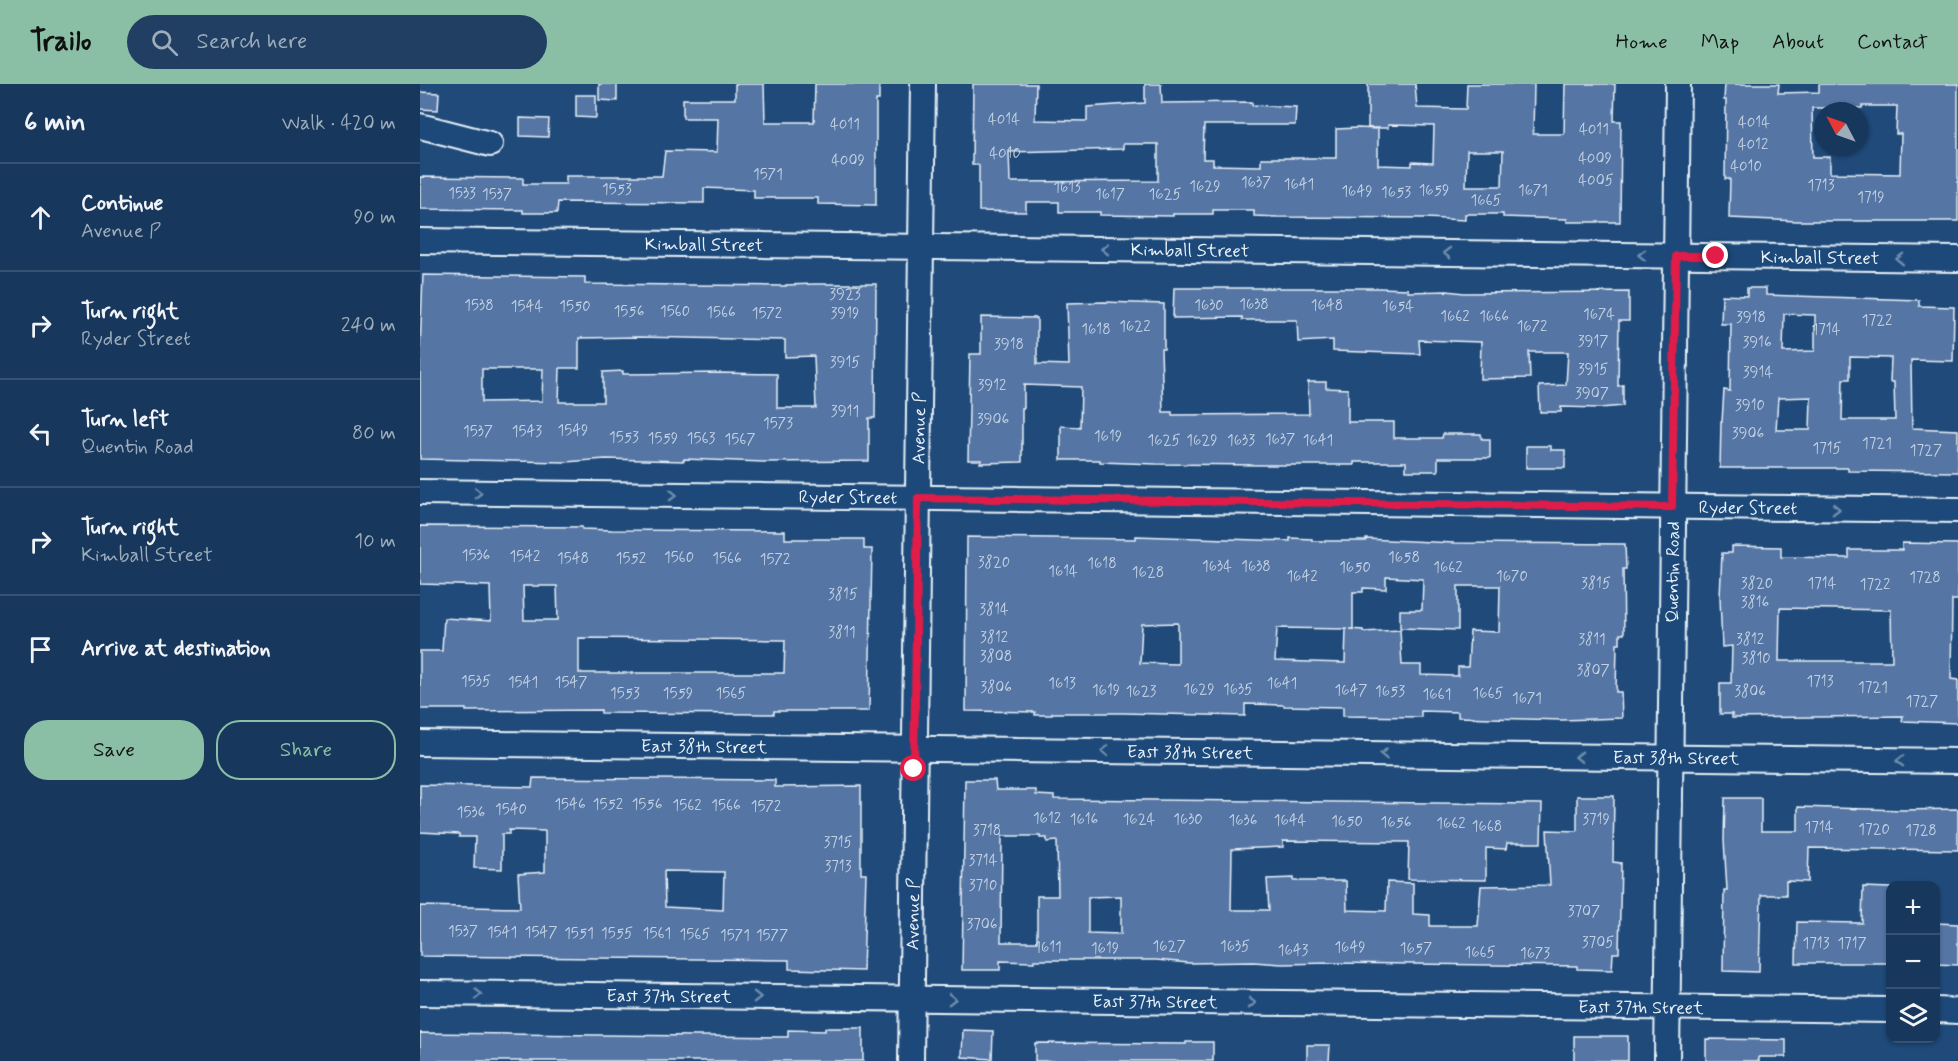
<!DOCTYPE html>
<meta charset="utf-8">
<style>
:root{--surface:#17385c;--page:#203f62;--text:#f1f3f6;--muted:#9eacbb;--line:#365272;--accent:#8abfa5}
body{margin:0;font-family:Mynerve,sans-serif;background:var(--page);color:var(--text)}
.controls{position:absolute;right:18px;bottom:18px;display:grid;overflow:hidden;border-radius:12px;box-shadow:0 2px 4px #0004}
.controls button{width:54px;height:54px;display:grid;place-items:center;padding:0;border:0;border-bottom:2px solid var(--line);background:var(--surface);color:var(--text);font:30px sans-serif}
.compass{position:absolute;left:1394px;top:18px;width:54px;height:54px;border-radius:50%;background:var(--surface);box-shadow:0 2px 4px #0004;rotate:311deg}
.stop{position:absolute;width:18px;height:18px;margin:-14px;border:4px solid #e11d48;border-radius:50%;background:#fff}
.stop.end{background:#e11d48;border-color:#fff;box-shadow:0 2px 6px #0008}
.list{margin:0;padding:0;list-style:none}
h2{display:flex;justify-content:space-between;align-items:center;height:78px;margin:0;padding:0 24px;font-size:26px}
h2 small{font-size:20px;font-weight:400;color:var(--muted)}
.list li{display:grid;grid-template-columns:39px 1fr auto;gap:18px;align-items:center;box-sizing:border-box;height:108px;padding:0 24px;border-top:2px solid var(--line)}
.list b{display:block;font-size:22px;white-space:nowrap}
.list p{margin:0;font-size:20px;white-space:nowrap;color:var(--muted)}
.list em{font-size:20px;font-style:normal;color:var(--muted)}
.actions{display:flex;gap:12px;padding:18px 24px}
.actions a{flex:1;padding:14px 0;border:2px solid var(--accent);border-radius:24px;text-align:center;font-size:21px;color:var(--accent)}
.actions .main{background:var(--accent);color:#111}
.icon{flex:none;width:33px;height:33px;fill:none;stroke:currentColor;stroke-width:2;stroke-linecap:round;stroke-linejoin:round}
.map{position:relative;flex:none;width:1538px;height:977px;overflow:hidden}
header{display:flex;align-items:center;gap:36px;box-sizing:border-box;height:84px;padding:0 30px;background:var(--accent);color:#111}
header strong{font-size:28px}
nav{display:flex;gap:33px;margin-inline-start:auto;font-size:21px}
.search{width:420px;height:54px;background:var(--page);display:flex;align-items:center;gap:15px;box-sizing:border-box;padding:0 21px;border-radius:33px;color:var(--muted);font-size:22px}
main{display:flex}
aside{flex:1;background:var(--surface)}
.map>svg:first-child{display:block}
.building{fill:#5574a4;stroke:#e8f1f8;stroke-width:1.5;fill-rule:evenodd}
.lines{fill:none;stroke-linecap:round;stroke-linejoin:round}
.street-casing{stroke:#e8f1f8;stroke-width:28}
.street{stroke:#1f4a7a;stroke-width:24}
.oneway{stroke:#6f8dac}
.route{stroke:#e11d48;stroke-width:8}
.labels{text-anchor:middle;stroke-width:6;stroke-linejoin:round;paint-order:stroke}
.number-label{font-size:15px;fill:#c3d2e3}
.street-label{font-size:18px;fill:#e8f1f8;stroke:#1f4a7a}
</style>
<header>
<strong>Trailo</strong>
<div class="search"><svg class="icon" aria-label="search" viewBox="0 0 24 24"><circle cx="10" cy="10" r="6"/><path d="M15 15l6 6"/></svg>Search here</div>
<nav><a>Home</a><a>Map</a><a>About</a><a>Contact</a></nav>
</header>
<main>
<aside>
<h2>6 min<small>Walk · 420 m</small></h2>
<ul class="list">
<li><svg class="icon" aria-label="ahead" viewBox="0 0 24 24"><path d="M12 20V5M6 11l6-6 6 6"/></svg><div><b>Continue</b><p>Avenue P</p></div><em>90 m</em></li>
<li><svg class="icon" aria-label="right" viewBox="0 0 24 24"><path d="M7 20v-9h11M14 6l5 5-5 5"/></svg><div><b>Turn right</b><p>Ryder Street</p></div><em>240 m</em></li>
<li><svg class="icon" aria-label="left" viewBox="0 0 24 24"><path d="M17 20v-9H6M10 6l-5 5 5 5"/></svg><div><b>Turn left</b><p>Quentin Road</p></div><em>80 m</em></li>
<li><svg class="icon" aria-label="right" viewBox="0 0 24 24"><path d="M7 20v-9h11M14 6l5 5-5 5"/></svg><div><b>Turn right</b><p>Kimball Street</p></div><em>10 m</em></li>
<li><svg class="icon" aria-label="arrive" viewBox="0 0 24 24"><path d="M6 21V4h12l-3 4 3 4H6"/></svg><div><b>Arrive at destination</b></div></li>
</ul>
<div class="actions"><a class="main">Save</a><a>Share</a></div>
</aside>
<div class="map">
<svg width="1538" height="977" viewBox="0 0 1538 977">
<rect width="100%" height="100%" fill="#1f4a7a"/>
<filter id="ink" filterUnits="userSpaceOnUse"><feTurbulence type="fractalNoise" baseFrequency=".0167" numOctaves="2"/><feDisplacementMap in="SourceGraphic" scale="12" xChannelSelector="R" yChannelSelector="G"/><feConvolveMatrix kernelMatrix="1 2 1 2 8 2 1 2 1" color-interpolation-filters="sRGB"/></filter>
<g filter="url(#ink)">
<path class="building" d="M179,0H197V17L179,16Z
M315,0H344L345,38H394L395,0H459V16H456V121L398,120V114H334V106L284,104V119L138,118L137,129H103V126L0,125V93L103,94V100H146V92H242L245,67L297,68L298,34H263V15H315Z
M553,0H616L615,36L667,37V23L725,19V0H741L742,19L832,18V21L876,23L875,41H784L783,75H793V81L841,82V74H916V45L938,44L958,45V81L992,82V78L1013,79L1014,42L968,41V44H948V0H995L997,24L1046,25L1047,0H1114L1113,50H1144L1145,0H1195L1194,37H1201L1200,138H1147V135L1083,133V130H1045V136L1006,134L857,133L834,132V126H793V130H753V132L680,131V128H639V118H606V128L559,127V81H552ZM703,60H738V97L590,98L589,68L703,65ZM1047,67H1083L1082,102H1046Z
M1305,0H1359L1358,9L1399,8V0H1538V137H1377L1309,134L1310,95H1305L1306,16H1304ZM1442,22H1477L1476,50H1481L1480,90L1410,89V73H1393L1392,24H1442Z
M0,8L19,9L18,26L0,25Z
M156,11H176V34L156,33Z
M100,34L129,35L128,53L100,52Z
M3,191L165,193V200L366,202V201L395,200H456L455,334H449V377L344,378L264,375V377L186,375L145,378L0,375V265ZM218,253L365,256V273L394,272L396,324H357V290L300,289L203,290V287L183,288V318H139L140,284H159V254ZM62,285H123L122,317L62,318Z
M754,204H959L988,205V208L1027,207L1044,209L1209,208V237H1199L1198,302L1203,301V322L1180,324L1141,323V328H1120L1119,302L1146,301L1148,268H1109L1110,294L1060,295L1061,258L999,256L1000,270L913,267V256L878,258L877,236H822V233L753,234Z
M1327,204H1346V211L1499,216V222L1534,223L1533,277L1491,276L1492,344L1538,346V388L1428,387V384H1300L1301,338H1302L1304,306L1310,307L1311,240H1301L1302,211L1327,212ZM1364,230L1395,231V267L1363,268ZM1430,273L1471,274L1470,298H1474L1475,336H1422L1423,295H1430ZM1391,313L1390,346H1356L1358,314Z
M684,218L744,220V265H741L743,328H752V331L889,330L888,298H906V304L928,305V338H974V354H1022L1023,350H1061L1062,355H1070V374H1018V387H986V378H934V381H845L736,380L680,378V376H641V342L660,343L661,303L604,301V324H602V378L560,379L561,376H548L550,270H561V233L617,234V280L649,281L647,219Z
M1106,362H1131V366H1145V384H1106Z
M0,442L162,443V445L192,446L365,447V455H444V465H452L449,627H354V630L181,629V626L46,627V625H0V567H22L24,534L71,537L70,502L0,500ZM103,502H137L138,536H104ZM159,554L365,556L364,589H159Z
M716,452L870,457V454L892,455V457H946V455L1034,459L1205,460L1206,485H1203L1204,550H1200V560H1197L1196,608H1201L1202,634L1142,636L1038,633V628L1001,627V633L923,632V623L864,622V621L825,620V632L703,629H632V631H615V628L546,627L547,453L716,455ZM966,493L1003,495L1002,526H980V544L1038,546V502H1080L1079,548L1050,547L1048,583H1038V592L1001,591V581H982L980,546L943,548V546L929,545H933V508H943V504L966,505ZM758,539V580L720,579L722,540ZM857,544L926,545L925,579L855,577Z
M1482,459L1538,460V516H1532L1531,595L1538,596V639L1482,637L1483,632L1312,634V630H1300V599H1311L1312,562L1302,563L1300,513L1302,469H1312V462L1361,463V473L1429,474V466H1482ZM1360,524L1471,526L1472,577H1359Z
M113,694L355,696V703L441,702V790H446L443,887L369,885V876L0,872V822L100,824L98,790L125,788V747L89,746V750H82V785L54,784L55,753H39V750L0,748V701L112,703ZM244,787L304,788L303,826L245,823Z
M545,696H575L576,706H616V711L634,712V715L1122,720L1121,759H1087L1086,765L1066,764V796L988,795L989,758L863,757V763L812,765L811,826H849L847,795L874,794V797H926L927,826L966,827L967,798L993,799V830L1010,831V842H1058L1061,802L1130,801L1127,746L1157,747V712H1194L1193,778L1201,779L1199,869H1193L1192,886L1157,885V882L911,879L862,880L833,878L769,879L736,876H614V878L580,877V886H542ZM582,752H620V754H627V758L637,757L638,812H617V858H581ZM701,812V850L668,849V813Z
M1305,714H1341V747H1378V723L1483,726L1538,725V766L1389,764L1388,798L1366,797V811H1341L1339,888L1303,887L1304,806H1307L1304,756Z
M1443,803L1470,804V879H1376L1377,838L1442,839Z
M1516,839L1538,840V881L1515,880Z
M405,944H443V977H0V949L368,953V946L405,947Z
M543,946L573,947L572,975L542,973Z
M1154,952H1208V977H1154Z
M1286,955L1366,956V973H1339V977H1286Z
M766,958H793V977H615V959L766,960Z
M887,961H910L909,977H887Z"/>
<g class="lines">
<g class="street-casing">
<g id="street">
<path d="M0,42L70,60"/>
<path id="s1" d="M0,157L1538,175"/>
<path id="s2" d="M0,408L1538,426"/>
<path id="s3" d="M0,659L1538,677"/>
<path id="s4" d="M0,909L1470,926"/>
<path d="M1516,926L1538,927"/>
<path id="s5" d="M491,977L503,0"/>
<path id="s6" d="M1247,977L1258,0"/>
</g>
</g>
<use href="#street" class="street"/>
</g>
<defs><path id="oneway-chevron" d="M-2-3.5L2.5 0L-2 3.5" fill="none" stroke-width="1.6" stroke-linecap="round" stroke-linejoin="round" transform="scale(1.5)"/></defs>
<g class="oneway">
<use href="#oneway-chevron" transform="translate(685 165) rotate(-179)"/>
<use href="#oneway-chevron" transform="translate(1027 169) rotate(-179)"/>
<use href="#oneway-chevron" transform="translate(1222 171) rotate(-179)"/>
<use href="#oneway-chevron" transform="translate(1480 175) rotate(-179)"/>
<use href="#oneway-chevron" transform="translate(58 409) rotate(1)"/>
<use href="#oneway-chevron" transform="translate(253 411) rotate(1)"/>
<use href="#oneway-chevron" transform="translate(1416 425) rotate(1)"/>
<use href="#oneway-chevron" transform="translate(685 667) rotate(-179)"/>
<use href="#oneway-chevron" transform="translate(964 670) rotate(-179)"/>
<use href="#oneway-chevron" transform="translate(1159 673) rotate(-179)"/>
<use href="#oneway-chevron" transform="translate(1480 677) rotate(-179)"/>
<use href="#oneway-chevron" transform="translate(58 910) rotate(1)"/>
<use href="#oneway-chevron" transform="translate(337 913) rotate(1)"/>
<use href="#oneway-chevron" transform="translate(532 915) rotate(1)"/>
<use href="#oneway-chevron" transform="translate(832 919) rotate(1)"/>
</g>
</g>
<g class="lines" filter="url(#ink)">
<path class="route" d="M494,685L498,414L1252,423L1256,172H1296"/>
</g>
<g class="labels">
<g class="number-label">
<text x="584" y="40">4014</text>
<text x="1334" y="43">4014</text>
<text x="425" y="45">4011</text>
<text x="1174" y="50">4011</text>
<text x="1333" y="65">4012</text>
<text x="585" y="74">4010</text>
<text x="1175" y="79">4009</text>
<text x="428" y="81">4009</text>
<text x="1326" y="87">4010</text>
<text x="348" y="95">1571</text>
<text x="1176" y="101">4005</text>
<text x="836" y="103">1637</text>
<text x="879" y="105">1641</text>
<text x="1401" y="106">1713</text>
<text x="785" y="107">1629</text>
<text x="647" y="108">1613</text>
<text x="197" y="110">1553</text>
<text x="1014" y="111">1659</text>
<text x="1113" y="111">1671</text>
<text x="937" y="112">1649</text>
<text x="976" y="113">1653</text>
<text x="42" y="114">1533</text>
<text x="77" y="115">1537</text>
<text x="690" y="115">1617</text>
<text x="745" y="115">1625</text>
<text x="1451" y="118">1719</text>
<text x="1066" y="121">1665</text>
<text x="425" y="215">3923</text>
<text x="834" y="225">1638</text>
<text x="59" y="226">1538</text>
<text x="789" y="226">1630</text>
<text x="907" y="226">1648</text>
<text x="107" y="227">1544</text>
<text x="155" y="227">1550</text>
<text x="978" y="227">1654</text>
<text x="209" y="232">1556</text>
<text x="255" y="232">1560</text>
<text x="301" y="233">1566</text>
<text x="347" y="234">1572</text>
<text x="425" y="234">3919</text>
<text x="1179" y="235">1674</text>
<text x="1035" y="237">1662</text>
<text x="1074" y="237">1666</text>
<text x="1331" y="238">3918</text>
<text x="1457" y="241">1722</text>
<text x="715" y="247">1622</text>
<text x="1112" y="247">1672</text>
<text x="676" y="250">1618</text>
<text x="1406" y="250">1714</text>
<text x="1173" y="262">3917</text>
<text x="1337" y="263">3916</text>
<text x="589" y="265">3918</text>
<text x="425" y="283">3915</text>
<text x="1173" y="290">3915</text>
<text x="1338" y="293">3914</text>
<text x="572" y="306">3912</text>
<text x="1172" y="314">3907</text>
<text x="1330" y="326">3910</text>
<text x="425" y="332">3911</text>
<text x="573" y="340">3906</text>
<text x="358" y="344">1573</text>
<text x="153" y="351">1549</text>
<text x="58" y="352">1537</text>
<text x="107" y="352">1543</text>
<text x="1328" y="354">3906</text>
<text x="688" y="357">1619</text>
<text x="204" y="358">1553</text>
<text x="243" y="359">1559</text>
<text x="281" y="359">1563</text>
<text x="320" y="360">1567</text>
<text x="860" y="360">1637</text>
<text x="744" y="361">1625</text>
<text x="782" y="361">1629</text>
<text x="821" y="361">1633</text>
<text x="898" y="361">1641</text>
<text x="1457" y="364">1721</text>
<text x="1407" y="369">1715</text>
<text x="1506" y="371">1727</text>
<text x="56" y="476">1536</text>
<text x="105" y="477">1542</text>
<text x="259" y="478">1560</text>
<text x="984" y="478">1658</text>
<text x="153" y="479">1548</text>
<text x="211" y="479">1552</text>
<text x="307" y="479">1566</text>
<text x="355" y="480">1572</text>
<text x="574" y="483">3820</text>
<text x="682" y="484">1618</text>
<text x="797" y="487">1634</text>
<text x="836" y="487">1638</text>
<text x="935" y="488">1650</text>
<text x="1028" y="488">1662</text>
<text x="643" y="492">1614</text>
<text x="728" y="493">1628</text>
<text x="882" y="497">1642</text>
<text x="1092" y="497">1670</text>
<text x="1505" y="498">1728</text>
<text x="1176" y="504">3815</text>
<text x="1337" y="504">3820</text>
<text x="1402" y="504">1714</text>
<text x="1455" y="505">1722</text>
<text x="423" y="515">3815</text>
<text x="1335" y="523">3816</text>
<text x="574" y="530">3814</text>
<text x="422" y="553">3811</text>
<text x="574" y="558">3812</text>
<text x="1172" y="560">3811</text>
<text x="1330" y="560">3812</text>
<text x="576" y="577">3808</text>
<text x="1336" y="579">3810</text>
<text x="1173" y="591">3807</text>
<text x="56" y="602">1535</text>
<text x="1400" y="602">1713</text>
<text x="103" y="603">1541</text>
<text x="151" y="603">1547</text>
<text x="642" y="604">1613</text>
<text x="862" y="604">1641</text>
<text x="576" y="608">3806</text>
<text x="1453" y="608">1721</text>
<text x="779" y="610">1629</text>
<text x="818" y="610">1635</text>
<text x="686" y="611">1619</text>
<text x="931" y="611">1647</text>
<text x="721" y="612">1623</text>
<text x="970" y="612">1653</text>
<text x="1330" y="612">3806</text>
<text x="205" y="614">1553</text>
<text x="258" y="614">1559</text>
<text x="311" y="614">1565</text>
<text x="1068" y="614">1665</text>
<text x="1017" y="615">1661</text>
<text x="1107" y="619">1671</text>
<text x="1502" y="622">1727</text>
<text x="150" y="725">1546</text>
<text x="188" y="725">1552</text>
<text x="227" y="725">1556</text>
<text x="267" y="726">1562</text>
<text x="306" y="726">1566</text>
<text x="346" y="727">1572</text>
<text x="91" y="730">1540</text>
<text x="51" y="733">1536</text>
<text x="627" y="739">1612</text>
<text x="664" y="740">1616</text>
<text x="719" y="740">1624</text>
<text x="768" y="740">1630</text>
<text x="1176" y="740">3719</text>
<text x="823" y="741">1636</text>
<text x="870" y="741">1644</text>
<text x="927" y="742">1650</text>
<text x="976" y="743">1656</text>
<text x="1031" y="744">1662</text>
<text x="1067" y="747">1668</text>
<text x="1399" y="748">1714</text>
<text x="1454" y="750">1720</text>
<text x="567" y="751">3718</text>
<text x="1501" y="751">1728</text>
<text x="418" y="763">3715</text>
<text x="563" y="781">3714</text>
<text x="418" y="787">3713</text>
<text x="563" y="806">3710</text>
<text x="1164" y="832">3707</text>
<text x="562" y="845">3706</text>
<text x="43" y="852">1537</text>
<text x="82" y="853">1541</text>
<text x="121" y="853">1547</text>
<text x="159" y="854">1551</text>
<text x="197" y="854">1555</text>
<text x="237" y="854">1561</text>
<text x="275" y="855">1565</text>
<text x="315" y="856">1571</text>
<text x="352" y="856">1577</text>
<text x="1178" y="863">3705</text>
<text x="1396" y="864">1713</text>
<text x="1432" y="864">1717</text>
<text x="749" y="867">1627</text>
<text x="815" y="867">1635</text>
<text x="628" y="868">1611</text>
<text x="930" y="868">1649</text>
<text x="685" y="869">1619</text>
<text x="996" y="869">1657</text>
<text x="873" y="871">1643</text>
<text x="1060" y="873">1665</text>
<text x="1115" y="874">1673</text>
</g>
<g class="street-label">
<text dy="6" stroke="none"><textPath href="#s1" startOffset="284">Kimball Street</textPath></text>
<text dy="6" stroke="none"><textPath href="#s1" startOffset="770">Kimball Street</textPath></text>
<text dy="6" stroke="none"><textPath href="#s1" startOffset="1400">Kimball Street</textPath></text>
<text dy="6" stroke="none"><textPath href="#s5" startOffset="633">Avenue P</textPath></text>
<text dy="6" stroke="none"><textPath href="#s2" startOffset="428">Ryder Street</textPath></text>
<text dy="6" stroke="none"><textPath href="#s2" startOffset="1328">Ryder Street</textPath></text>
<text dy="6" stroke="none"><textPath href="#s6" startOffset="489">Quentin Road</textPath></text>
<text dy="6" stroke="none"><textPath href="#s3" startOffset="284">East 38th Street</textPath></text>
<text dy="6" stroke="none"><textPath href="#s3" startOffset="770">East 38th Street</textPath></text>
<text dy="6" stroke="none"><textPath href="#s3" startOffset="1256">East 38th Street</textPath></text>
<text dy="6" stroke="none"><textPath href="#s5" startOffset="147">Avenue P</textPath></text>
<text dy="6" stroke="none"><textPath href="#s4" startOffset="249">East 37th Street</textPath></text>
<text dy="6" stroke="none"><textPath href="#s4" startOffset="735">East 37th Street</textPath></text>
<text dy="6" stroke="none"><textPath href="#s4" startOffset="1221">East 37th Street</textPath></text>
</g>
</g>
</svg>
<div class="controls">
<button>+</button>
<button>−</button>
<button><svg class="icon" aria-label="layers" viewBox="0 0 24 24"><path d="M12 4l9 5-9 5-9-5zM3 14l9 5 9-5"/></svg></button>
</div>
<svg class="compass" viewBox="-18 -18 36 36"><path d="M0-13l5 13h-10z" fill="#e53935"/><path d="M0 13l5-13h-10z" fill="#9eacbb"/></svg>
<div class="stop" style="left:494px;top:685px"></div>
<div class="stop end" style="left:1296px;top:172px"></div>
</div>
</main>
